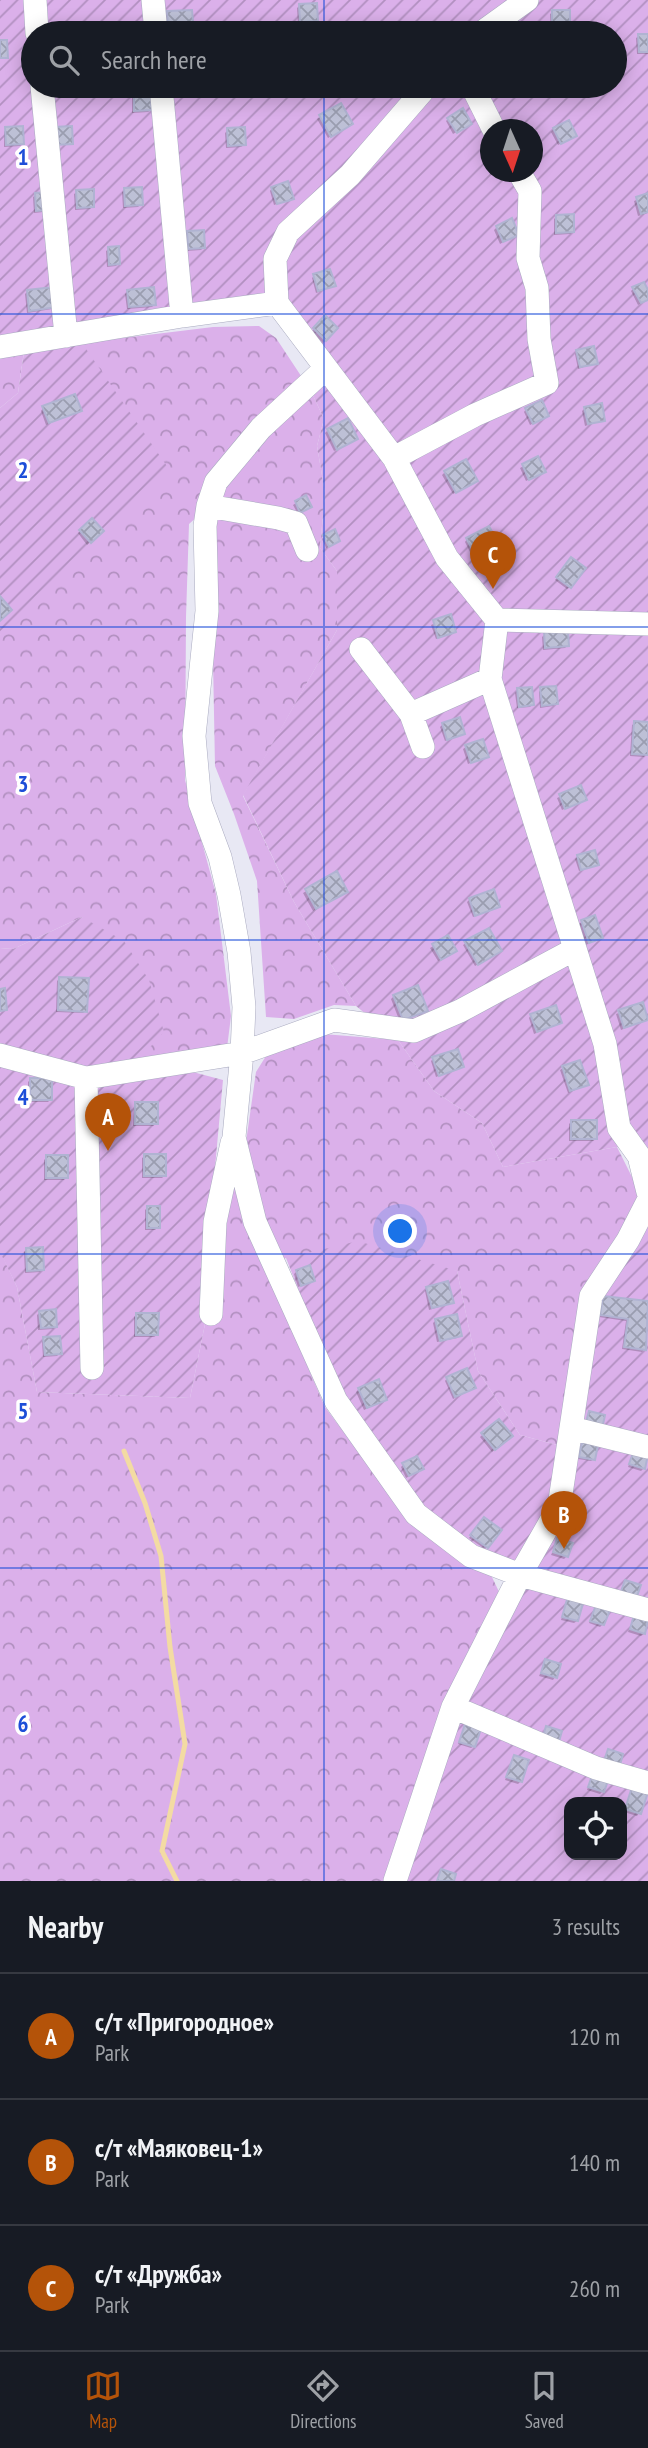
<!DOCTYPE html>
<meta charset="utf-8">
<style>
:root{--surface:#171b24;--page:#20242c;--text:#f1f3f6;--muted:#9ea1a6;--line:#363941;--accent:#b45309}
body{margin:0;font-family:"PT Sans Narrow",sans-serif;background:var(--page);color:var(--text)}
.controls{position:absolute;right:21px;bottom:21px;display:grid;overflow:hidden;border-radius:14px;box-shadow:0 4px 18px #0003}
.controls button{width:63px;height:63px;display:grid;place-items:center;padding:0;border:0;border-bottom:2px solid var(--line);background:var(--surface);color:var(--text);font:35px sans-serif}
.compass{position:absolute;left:480px;top:119px;width:63px;height:63px;border-radius:50%;background:var(--surface);box-shadow:0 4px 18px #0003;rotate:177deg}
.you{position:absolute;left:401px;top:1232px;width:24px;height:24px;margin:-18px;border:5px solid #fff;border-radius:50%;background:#1a73e8;box-shadow:0 0 0 10px #1a73e833}
.badge{display:grid;place-items:center;width:46px;height:46px;border-radius:50%;background:var(--accent);color:#fff;font-size:23px;font-weight:700}
.pin{position:absolute;translate:-50% -58px;filter:drop-shadow(0 2px 4px #0008)}
.pin::after{content:'';position:absolute;top:37px;width:24px;height:21px;background:inherit;clip-path:polygon(0 0,100% 0,50% 100%)}
.list{margin:0;padding:0;list-style:none}
h2{display:flex;justify-content:space-between;align-items:center;height:91px;margin:0;padding:0 28px;font-size:30px}
h2 small{font-size:23px;font-weight:400;color:var(--muted)}
.list li{display:grid;grid-template-columns:46px 1fr auto;gap:21px;align-items:center;box-sizing:border-box;height:126px;padding:0 28px;border-top:2px solid var(--line)}
.list b{display:block;font-size:26px;white-space:nowrap}
.list p{margin:0;font-size:23px;white-space:nowrap;color:var(--muted)}
.list em{font-size:23px;font-style:normal;color:var(--muted)}
.icon{flex:none;width:38px;height:38px;fill:none;stroke:currentColor;stroke-width:2;stroke-linecap:round;stroke-linejoin:round}
.map{position:relative;flex:none;width:648px;height:1881px;overflow:hidden}
.search{position:absolute;background:var(--surface);box-shadow:0 4px 18px #0003;left:21px;right:21px;top:21px;height:77px;display:flex;align-items:center;gap:18px;box-sizing:border-box;padding:0 24px;border-radius:38px;color:var(--muted);font-size:26px}
.sheet{height:469px;background:var(--surface)}
nav{display:flex;justify-content:space-around;align-items:center;box-sizing:border-box;height:98px;border-top:2px solid var(--line);background:var(--surface);font-size:19px;color:var(--muted)}
nav a{display:grid;justify-items:center;gap:4px}
nav .on{color:var(--accent)}
.map>svg:first-child{display:block}
.forest{fill:url(#forest-crowns)}
.garden{fill:url(#garden-furrows);fill-rule:evenodd}
.shadow{fill:#0003}
.lines{fill:none;stroke-linecap:round;stroke-linejoin:round}
.stream{stroke:#f3dba3;stroke-width:5}
.building{fill:url(#building-cross-hatch);stroke:#b0b3d2;stroke-width:2}
.minor-casing{stroke:#aaabc0;stroke-width:24}
.minor{stroke:#fff;stroke-width:23}
.grid{fill:none;stroke:#1d4ed8;stroke-width:2;stroke-opacity:0.55}
.grid-label{font-size:23px;text-anchor:middle;font-weight:bold;fill:#1d4ed8;stroke:#fff;stroke-width:7;stroke-linejoin:round;paint-order:stroke}
</style>
<div class="map">
<svg width="648" height="1881" viewBox="0 0 648 1881">
<defs>
<pattern id="forest-crowns" width="20" height="18" patternUnits="userSpaceOnUse" patternTransform="scale(1.75)"><rect width="20" height="18" fill="#dbb0ea"/><path d="M2 6a3 3 0 1 1 6 0M12 15a3 3 0 1 1 6 0" fill="none" stroke="#b290c0"/></pattern>
<pattern id="garden-furrows" width="10" height="10" patternUnits="userSpaceOnUse" patternTransform="scale(1.75)"><rect width="10" height="10" fill="#dbb0ea"/><path d="M-1 1l2-2M0 10L10 0M9 11l2-2" fill="none" stroke="#b290c0"/></pattern>
<pattern id="building-cross-hatch" width="8" height="8" patternUnits="userSpaceOnUse" patternTransform="scale(1.75)"><rect width="8" height="8" fill="#bdc0d6"/><path d="M0 0l8 8M0 8l8-8" fill="none" stroke="#9a9db0"/></pattern>
</defs>
<rect width="100%" height="100%" fill="#e8e8f4"/>
<path class="forest" d="M259,326L276,338L311,391L324,419L317,446L325,493L320,548L337,571V630L243,796L294,902L356,1006L334,1005L294,1019L266,1017L257,881L234,814L215,766L213,660L199,515L189,524L186,617L185,780L216,894L231,1016L227,1048L140,1058L82,917L13,949L0,948V635L82,343L213,327Z
M24,351L18,393L0,408V357Z
M323,1034L398,1040L434,1091L482,1123L503,1167L617,1147L641,1195L561,1446L520,1435L478,1371L457,1271L286,1258L264,1265L325,1407L403,1512L491,1575L502,1598L387,1881H0V1256L2,1255L17,1287L37,1392L190,1398L206,1319L216,1318L231,1188L244,1156L256,1072L266,1056Z"/>
<path class="garden" d="M0,0H648V1160L632,1139L617,1147L503,1167L482,1123L434,1091L398,1040L356,1006L294,902L243,795L337,630V571L320,548L325,493L317,446L324,419L311,391L338,370L283,297L82,343L171,472L38,606L0,635V408L18,393L24,352L0,357ZM33,33H615V86H33ZM490,130H532V172H490Z
M82,917L124,941L149,980L164,1032L140,1058L223,1080L210,1222L206,1319L190,1398L37,1392L17,1287L2,1256H0V948L13,949Z
M648,1218V1881H402L460,1720L528,1573L460,1537L419,1505L340,1396L286,1258L358,1241L457,1271L478,1371L520,1435L561,1446L596,1293ZM569,1802H622V1855H569Z"/>
<path class="shadow" d="M300,5L316,21L313,23L298,24L297,8Z
M191,12L192,33H166L165,16L168,13Z
M553,12L569,27L566,30H551L550,14Z
M639,36H648V54H637L636,38Z
M134,95L151,110L148,112L132,113V98Z
M340,105L348,126L328,138L317,119Z
M448,119L467,126L453,134L446,121Z
M6,129L23,144L20,146L4,147V132Z
M554,129L572,138L558,145L551,132Z
M228,130L244,145L241,147L226,148L225,133Z
M272,188L292,198L274,205L270,191Z
M125,190L141,204L138,207L123,208L122,192Z
M77,192L93,206L90,209L75,210L74,194Z
M36,195L45,210L43,212L34,213L33,197Z
M648,195V213L638,216L634,201Z
M557,216L573,232L570,234L554,235V219Z
M497,227L517,234L500,244L494,230Z
M188,232L204,247L201,250L186,251L185,235Z
M109,249L118,264L116,266L107,267L106,251Z
M314,276L334,286L316,293L312,278Z
M53,288L52,309L27,313L25,294L27,292Z
M633,289L648,294V299L638,305L631,291Z
M128,291L155,304L152,307L127,309L125,294Z
M325,318L336,328L322,342L311,332Z
M577,351L596,363L578,369L575,354Z
M43,408L80,410L46,425L41,411Z
M585,408L604,420L585,426L582,411Z
M526,409L547,416L530,425L524,412Z
M328,430L354,441L334,451L325,433Z
M537,459L544,472L526,481L520,468Z
M445,472L474,483L453,494L442,475Z
M296,503L307,509L298,514L293,505Z
M92,520L102,531L87,545L78,533Z
M324,537L336,543L326,548L322,539Z
M467,539L499,548L475,562L465,542Z
M569,562L570,587L567,589L555,580Z
M450,617L454,632L436,639L431,625Z
M545,634L567,646L565,648L543,650L542,637Z
M541,689L556,703L553,706L540,708L539,692Z
M518,690L533,704L530,707L517,708L515,693Z
M635,723H648L646,754L644,757L630,756L632,725Z
M443,724L463,733L445,741L440,727Z
M466,747L487,756L468,764L463,749Z
M580,788L585,799L562,810L557,798Z
M578,856L597,864L579,871L575,859Z
M336,874L343,894L313,911L303,893Z
M470,899L498,907L473,917L467,902Z
M582,922L601,937L586,945L579,924Z
M448,937L453,953L438,961L430,948Z
M466,943L497,953L475,966L463,945Z
M60,978L86,1011L83,1013L56,1012L57,981Z
M394,996L426,1010L400,1022L391,999Z
M642,1004L647,1019L621,1030L616,1014Z
M531,1015L560,1023L534,1034L529,1018Z
M433,1059L462,1066L436,1077L431,1061Z
M563,1068L587,1085L568,1093L560,1070Z
M30,1080L50,1100L48,1102H28V1082Z
M136,1104L156,1124L153,1126H133L134,1106Z
M571,1122L596,1139L593,1141H569V1124Z
M145,1156L165,1175L162,1178H142V1158Z
M47,1157L66,1177L64,1180H44V1160Z
M148,1207L158,1227L155,1230H145V1210Z
M26,1250L42,1269L40,1272L25,1273L24,1252Z
M297,1271L313,1281L298,1287L294,1274Z
M427,1288L452,1303L429,1310L425,1291Z
M604,1297L648,1303V1321L644,1349L642,1352L622,1349L626,1321L599,1317L601,1300Z
M40,1312L56,1326L53,1329L38,1330L37,1315Z
M137,1314L157,1335L154,1337H134V1317Z
M436,1320L460,1336L457,1338L437,1342L433,1323Z
M44,1339L60,1353L57,1356L43,1357L42,1342Z
M447,1378L474,1388L453,1399L445,1381Z
M359,1389L385,1400L364,1410L356,1392Z
M498,1421L510,1436L492,1452L480,1437Z
M582,1444L594,1459L591,1461L578,1459Z
M634,1452L644,1468L641,1471L628,1467Z
M403,1465L419,1471L406,1478L401,1467Z
M481,1521L487,1547L485,1549L469,1538Z
M558,1540L567,1556L564,1559L551,1555Z
M568,1598L577,1621L574,1623L561,1620Z
M596,1607L603,1624L600,1627L589,1623Z
M634,1617L644,1634L641,1636L628,1632Z
M546,1661L555,1677L553,1680L539,1676Z
M466,1726L474,1746L471,1748L458,1744Z
M514,1757L521,1781L518,1784L505,1780Z
M591,1778L603,1791L600,1794L587,1790Z
M633,1789L639,1813L637,1816L624,1812Z"/>
<g class="lines">
<path class="stream" d="M124,1451L145,1503L161,1556L170,1647L185,1744L162,1851L177,1881"/>
</g>
<path class="building" d="M317,3L318,21L300,22L299,4Z
M192,10L194,33H168L167,11Z
M552,10H570V28H552Z
M638,34H648V52H639Z
M0,40H7L8,58H0Z
M134,93H151L152,110L134,111Z
M341,103L353,124L331,137L319,115Z
M463,108L472,124L457,133L447,118Z
M569,120L577,136L561,144L553,128Z
M23,126L24,144L6,145L5,127Z
M72,126L73,144L55,145L54,127Z
M245,127L246,145L228,146L227,128Z
M288,181L294,199L277,204L271,187Z
M142,187L143,205L125,206L124,188Z
M94,189V207L77,208L76,190Z
M46,192L47,210L36,211L35,193Z
M648,193V212L641,214L636,197Z
M574,214V232L556,233V215Z
M512,218L519,235L503,242L496,226Z
M204,230L205,248L188,249L187,231Z
M119,246L120,264L109,265L108,247Z
M330,269L336,286L318,291L313,274Z
M644,282L648,290V300L641,303L632,287Z
M54,287L57,307L29,311L27,290Z
M154,287L156,305L129,307L127,290Z
M325,315L338,328L326,341L313,328Z
M594,346L598,364L580,367L576,350Z
M75,394L82,411L49,423L42,406Z
M542,400L549,416L533,424L525,408Z
M602,403L605,421L588,424L584,407Z
M348,418L358,439L337,450L327,429Z
M538,456L546,472L529,480L522,464Z
M466,459L478,481L456,493L444,471Z
M306,495L312,507L300,513L295,501Z
M92,518L104,531L91,543L79,530Z
M489,526L501,548L478,560L466,538Z
M335,529L340,541L329,547L323,535Z
M571,557L586,568L571,588L556,577Z
M0,596L12,610L0,621Z
M451,614L456,632L438,638L433,620Z
M568,631L569,646L545,648L544,632Z
M556,686L558,704L542,706L540,687Z
M532,687L534,705L519,707L517,688Z
M460,717L465,734L447,740L442,723Z
M634,721L648,722V755L632,754Z
M483,739L489,757L471,763L465,745Z
M581,785L587,800L565,809L559,794Z
M595,850L599,865L581,870L577,855Z
M337,871L348,892L316,909L305,889Z
M494,889L500,907L475,916L469,898Z
M595,915L603,938L589,943L581,920Z
M489,928L502,951L478,965L464,941Z
M448,935L457,951L441,960L432,944Z
M59,977L89,978L87,1012L58,1010Z
M418,985L428,1011L403,1020L393,995Z
M5,988L7,1010L0,1011V989Z
M643,1002L648,1020L624,1028L618,1010Z
M556,1005L562,1023L537,1032L530,1014Z
M458,1049L464,1067L439,1076L432,1057Z
M580,1060L589,1085L570,1091L562,1066Z
M30,1078H52V1100H30Z
M135,1102H158V1124H135Z
M571,1120H597V1139H571Z
M144,1154H166V1176H144Z
M46,1155H68V1178H46Z
M147,1206H160V1228H147Z
M43,1247L44,1270L27,1271L26,1248Z
M310,1265L315,1281L301,1286L296,1270Z
M448,1281L454,1303L432,1308L426,1287Z
M603,1296L648,1301L646,1350L624,1347L628,1319L600,1315Z
M56,1309L57,1327L41,1328L39,1311Z
M136,1313H159L158,1335H136Z
M457,1314L462,1336L440,1341L435,1319Z
M60,1336L62,1354L45,1355L43,1337Z
M467,1368L476,1388L455,1397L446,1377Z
M379,1379L387,1400L367,1408L358,1388Z
M589,1411L605,1415L602,1429L585,1426Z
M499,1419L513,1436L495,1450L481,1433Z
M582,1442L598,1445L595,1460L579,1457Z
M634,1450L648,1454L645,1469L629,1464Z
M417,1456L424,1469L409,1476L402,1463Z
M484,1517L502,1530L488,1548L470,1535Z
M557,1538L573,1543L568,1557L553,1552Z
M625,1580L641,1585L636,1599L620,1594Z
M568,1596L584,1600L578,1621L562,1617Z
M596,1605L610,1610L604,1625L590,1621Z
M634,1615L648,1620L645,1634L630,1629Z
M545,1659L561,1664L557,1678L541,1673Z
M465,1724L481,1729L475,1747L459,1742Z
M546,1726L562,1731L558,1745L542,1740Z
M608,1749L623,1754L619,1769L603,1764Z
M514,1755L529,1760L522,1782L506,1777Z
M593,1773L609,1778L604,1792L588,1787Z
M632,1787L648,1792L641,1814L625,1809Z
M441,1869L456,1874L454,1881H437Z"/>
<g class="lines">
<g class="minor-casing">
<path id="minor" d="M35,0L37,33
M153,0L156,33
M481,33L527,0
M42,86L66,336
M161,86L182,316
M427,86L350,175L288,232L275,259L277,303L394,458L447,558L497,620L490,679L605,1044L619,1128L639,1156L648,1192
M472,86L494,130
M0,347L182,316L277,303
M326,368L261,428L216,482L208,506L205,526L207,611L194,736L200,803L220,857L229,895L239,952L244,1007L242,1053L234,1137L255,1222L336,1401L416,1514L471,1556L520,1575L648,1610
M394,458L475,415L547,383L539,339L537,288L528,258L530,191L519,172
M208,506L278,518L296,523L307,550
M497,620L648,624
M361,649L411,714
M423,747L411,714L490,679
M0,1055L86,1078L242,1053L334,1020L414,1031L460,1011L575,949
M86,1078L92,1368
M211,1314L215,1222L232,1143
M571,1428L648,1447
M453,1707L596,1768L648,1783
M395,1881L453,1707L520,1575L559,1507L591,1296L628,1240L648,1201"/>
</g>
<use href="#minor" class="minor"/>
</g>
<path class="grid" d="M324,0V33M324,86V1881M0,314H648M0,627H648M0,940H648M0,1254H648M0,1568H648"/>
<g class="grid-label">
<text x="23" y="165">1</text>
<text x="23" y="478">2</text>
<text x="23" y="792">3</text>
<text x="23" y="1105">4</text>
<text x="23" y="1419">5</text>
<text x="23" y="1732">6</text>
</g>
</svg>
<div class="controls">
<button><svg class="icon" aria-label="locate" viewBox="0 0 24 24"><circle cx="12" cy="12" r="6"/><path d="M12 2v4M12 18v4M2 12h4M18 12h4"/></svg></button>
</div>
<svg class="compass" viewBox="-18 -18 36 36"><path d="M0-13l5 13h-10z" fill="#e53935"/><path d="M0 13l5-13h-10z" fill="#9ea1a6"/></svg>
<div class="you"></div>
<div class="pin badge" style="left:108px;top:1151px">A</div>
<div class="pin badge" style="left:564px;top:1549px">B</div>
<div class="pin badge" style="left:493px;top:589px">C</div>
<div class="search"><svg class="icon" aria-label="search" viewBox="0 0 24 24"><circle cx="10" cy="10" r="6"/><path d="M15 15l6 6"/></svg>Search here</div>
</div>
<section class="sheet">
<h2>Nearby<small>3 results</small></h2>
<ul class="list">
<li><span class="badge">A</span><div><b>с/т «Пригородное»</b><p>Park</p></div><em>120 m</em></li>
<li><span class="badge">B</span><div><b>с/т «Маяковец-1»</b><p>Park</p></div><em>140 m</em></li>
<li><span class="badge">C</span><div><b>с/т «Дружба»</b><p>Park</p></div><em>260 m</em></li>
</ul>
</section>
<nav>
<a class="on"><svg class="icon" aria-label="map" viewBox="0 0 24 24"><path d="M3 6l6-2 6 2 6-2v14l-6 2-6-2-6 2zM9 4v14M15 6v14"/></svg>Map</a>
<a><svg class="icon" aria-label="directions" viewBox="0 0 24 24"><path d="M12 3l9 9-9 9-9-9zM9 14v-3h6M13 9l2 2-2 2"/></svg>Directions</a>
<a><svg class="icon" aria-label="saved" viewBox="0 0 24 24"><path d="M7 4h10v16l-5-4-5 4z"/></svg>Saved</a>
</nav>
